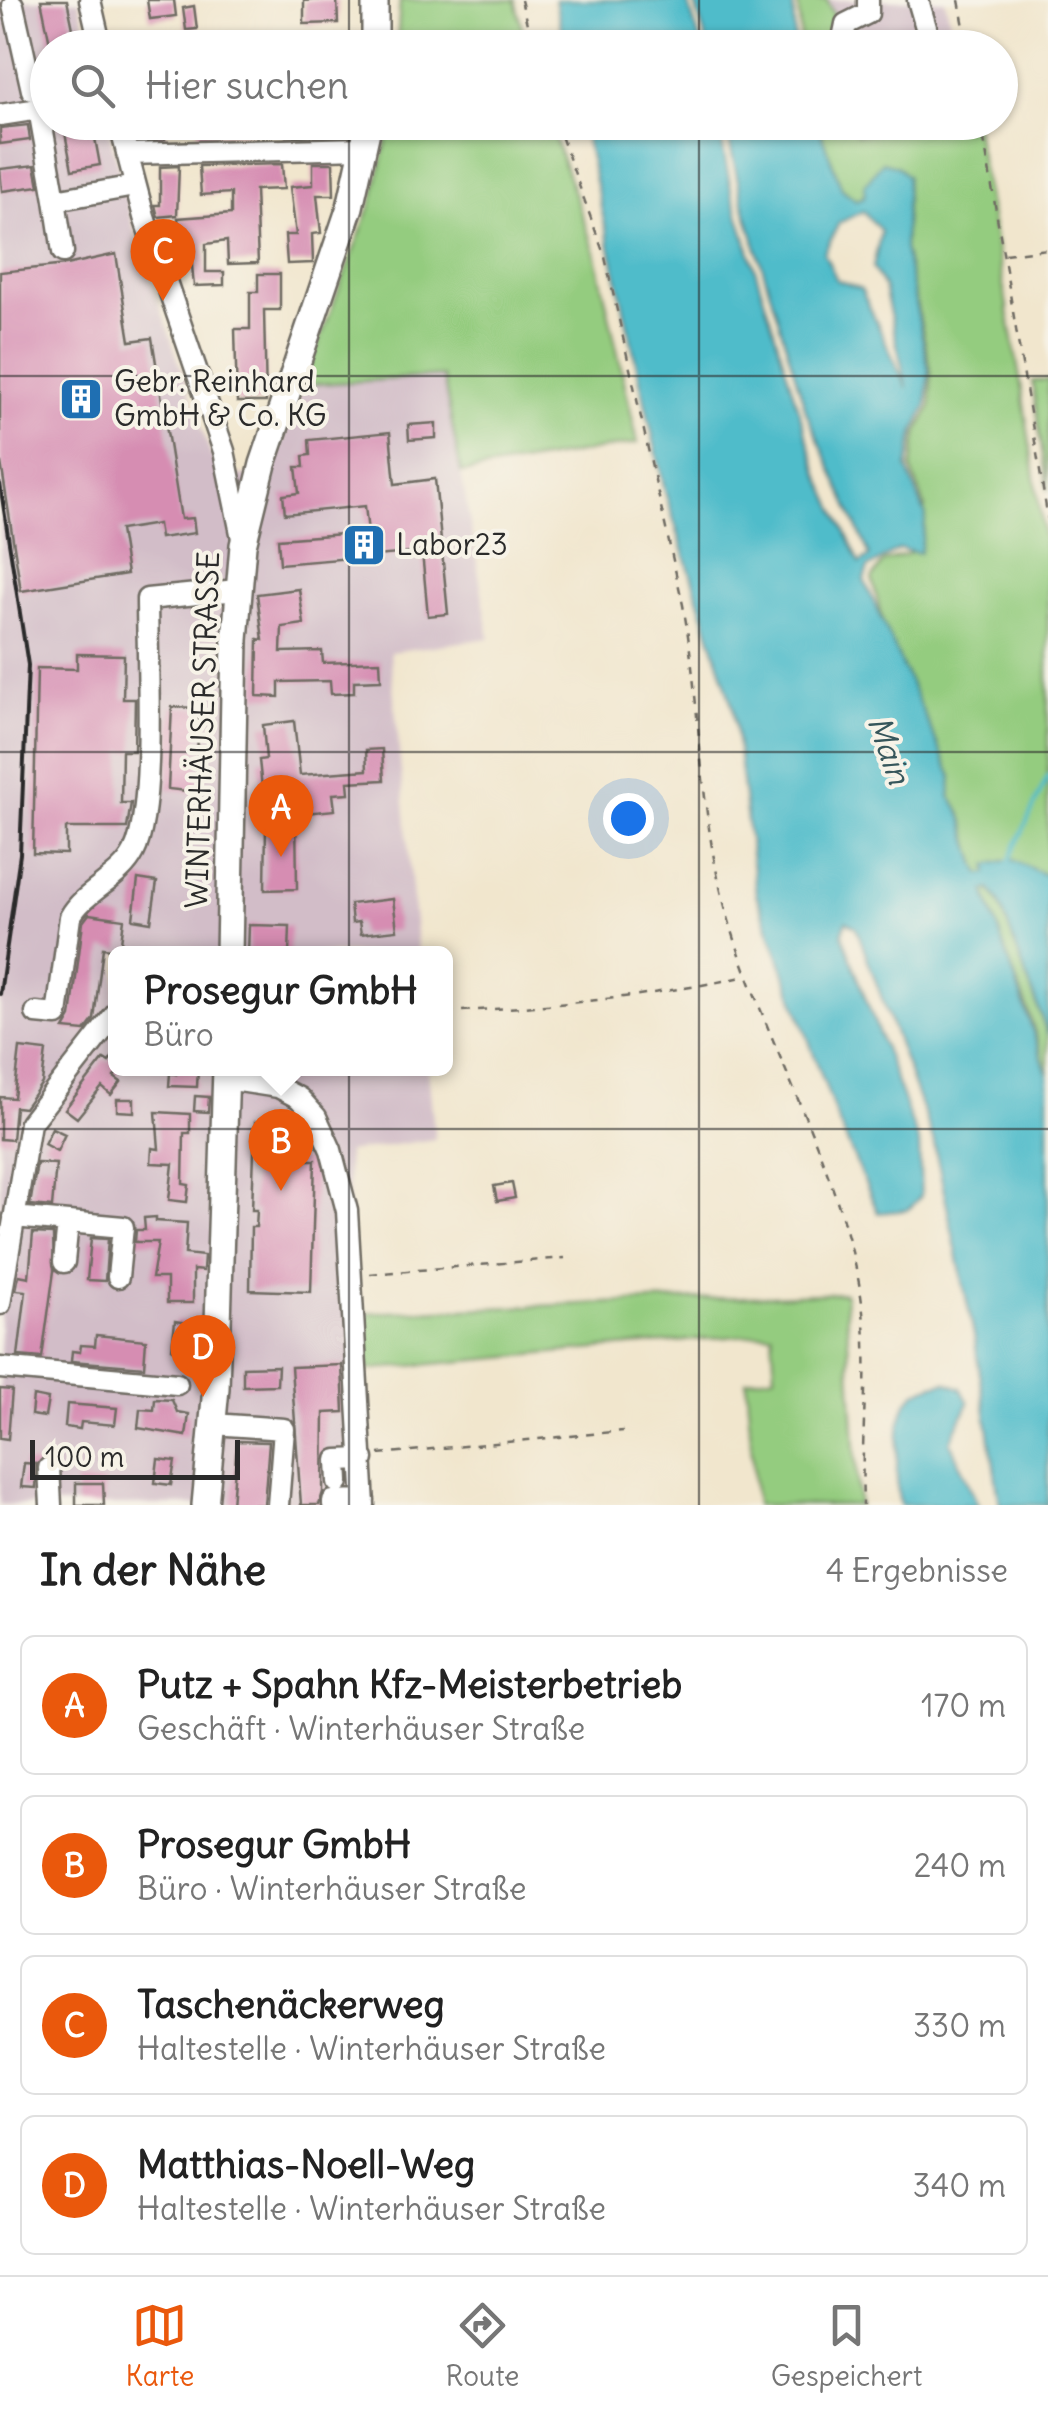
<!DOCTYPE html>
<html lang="de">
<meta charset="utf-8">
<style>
:root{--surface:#fff;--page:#f2f2f2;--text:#222;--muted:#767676;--line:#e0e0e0;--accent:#ea580c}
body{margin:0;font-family:Delius,sans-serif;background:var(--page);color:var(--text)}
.scale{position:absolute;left:30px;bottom:25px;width:210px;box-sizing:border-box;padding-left:10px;border:5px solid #2b2b2b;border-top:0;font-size:28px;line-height:35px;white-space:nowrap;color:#2b2b2b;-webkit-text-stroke:8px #f7f3e8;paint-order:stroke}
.you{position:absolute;left:628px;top:818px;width:35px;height:35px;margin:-25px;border:8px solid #fff;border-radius:50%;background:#1a73e8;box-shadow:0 0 0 15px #1a73e833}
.badge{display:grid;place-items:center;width:65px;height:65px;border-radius:50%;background:var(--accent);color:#fff;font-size:32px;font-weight:700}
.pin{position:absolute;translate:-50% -82px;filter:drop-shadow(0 2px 5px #0008)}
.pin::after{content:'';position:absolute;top:52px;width:35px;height:30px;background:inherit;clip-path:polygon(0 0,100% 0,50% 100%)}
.popup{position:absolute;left:108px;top:946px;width:345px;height:130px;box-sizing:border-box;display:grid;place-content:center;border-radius:15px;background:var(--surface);filter:drop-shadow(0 2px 8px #0005);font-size:32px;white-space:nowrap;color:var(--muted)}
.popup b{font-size:38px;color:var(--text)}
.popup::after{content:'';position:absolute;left:50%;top:100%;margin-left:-20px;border:20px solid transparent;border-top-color:var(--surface)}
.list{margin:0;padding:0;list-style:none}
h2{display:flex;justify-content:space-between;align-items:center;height:130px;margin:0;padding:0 40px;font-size:42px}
h2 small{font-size:32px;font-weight:400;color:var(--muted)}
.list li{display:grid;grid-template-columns:65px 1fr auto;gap:30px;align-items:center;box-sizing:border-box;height:140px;margin:0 20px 20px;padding:0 20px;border:2px solid var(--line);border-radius:15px}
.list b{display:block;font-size:38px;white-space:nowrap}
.list p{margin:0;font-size:32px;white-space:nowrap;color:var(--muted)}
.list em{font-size:32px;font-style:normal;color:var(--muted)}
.icon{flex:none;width:55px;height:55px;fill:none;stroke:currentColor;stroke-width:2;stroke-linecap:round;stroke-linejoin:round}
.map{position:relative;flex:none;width:1048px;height:1505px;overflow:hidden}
.search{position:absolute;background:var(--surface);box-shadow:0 2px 8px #0004;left:30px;right:30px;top:30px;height:110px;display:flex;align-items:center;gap:25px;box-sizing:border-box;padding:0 35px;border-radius:55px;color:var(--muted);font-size:38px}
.sheet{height:770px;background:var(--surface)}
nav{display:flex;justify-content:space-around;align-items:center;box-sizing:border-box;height:140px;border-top:2px solid var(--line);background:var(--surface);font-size:28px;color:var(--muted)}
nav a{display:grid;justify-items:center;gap:5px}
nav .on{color:var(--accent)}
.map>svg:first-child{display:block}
.industrial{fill:#d2bdc8}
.green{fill:#94cc7f;stroke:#607c55;stroke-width:2.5}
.water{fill:#50bcca;stroke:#3e747a;stroke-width:2.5;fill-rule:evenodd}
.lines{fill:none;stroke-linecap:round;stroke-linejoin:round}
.stream{stroke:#50bcca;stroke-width:4}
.building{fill:#d68db2}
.minor-casing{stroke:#706c64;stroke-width:25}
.major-casing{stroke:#706c64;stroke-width:30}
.path{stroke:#706c64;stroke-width:2.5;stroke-dasharray:8 8;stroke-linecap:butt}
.minor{stroke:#fff;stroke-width:20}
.major{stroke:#fff;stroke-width:25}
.rail{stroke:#2b2b2b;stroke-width:4}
.grid{fill:none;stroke:#2b2b2b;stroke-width:2.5;stroke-opacity:0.55}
.labels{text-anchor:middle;stroke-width:8;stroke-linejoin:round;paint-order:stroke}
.poi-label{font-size:30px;fill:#2b2b2b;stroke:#f7f3e8;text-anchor:start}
.street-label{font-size:30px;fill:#2b2b2b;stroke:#f7f3e8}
.water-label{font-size:32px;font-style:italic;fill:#36565b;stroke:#f7f3e8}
</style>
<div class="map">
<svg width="1048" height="1505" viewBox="0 0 1048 1505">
<rect width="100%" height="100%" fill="#f7f3e8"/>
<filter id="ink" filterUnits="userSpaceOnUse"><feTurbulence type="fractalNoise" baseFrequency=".01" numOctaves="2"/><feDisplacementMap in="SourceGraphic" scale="20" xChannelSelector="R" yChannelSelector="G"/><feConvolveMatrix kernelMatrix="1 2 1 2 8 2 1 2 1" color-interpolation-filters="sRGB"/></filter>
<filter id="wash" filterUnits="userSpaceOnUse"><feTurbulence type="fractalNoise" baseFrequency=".0048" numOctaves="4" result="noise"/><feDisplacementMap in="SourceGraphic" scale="40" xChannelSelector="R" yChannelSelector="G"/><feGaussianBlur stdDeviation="2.25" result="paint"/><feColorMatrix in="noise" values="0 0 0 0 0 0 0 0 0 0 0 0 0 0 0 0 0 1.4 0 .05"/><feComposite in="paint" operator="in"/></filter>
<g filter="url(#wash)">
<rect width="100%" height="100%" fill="#f1e6cd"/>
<path class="industrial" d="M0,0H79L90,47L48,48V122L107,123L137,240L211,455L235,474L248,476L274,465L303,385L444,375L490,638L390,652L418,953L116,954V1068L428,1069L435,1139L347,1152L356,1505H0Z
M827,0H945L956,47H830L835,18Z
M850,123H955L856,135Z"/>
<path class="green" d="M400,0H515L527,47H397Z
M798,0H827L835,18L830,47H801Z
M391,123H549L595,252L638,443L461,473L443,376L303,385L373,199Z
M817,123H850L857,135L974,123L1021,384L1048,563V876L1004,863L989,865L988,873L981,875C968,850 969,817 950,797L952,777L884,626L872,579L883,562L910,553L923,525L925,506L911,468L918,431L931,406V370L904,248L907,177L856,200L842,189Z
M1048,380V491L1032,381Z
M989,888L999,901L1048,1035V1076L1029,1013L987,905L985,891Z
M845,1293L859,1505H756L746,1380L775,1375L772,1333L367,1370V1313Z"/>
<path class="water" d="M555,0H687L702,47H565Z
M694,0H793L795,47H708Z
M582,123H718L732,194L818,473L860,563L870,556L807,414L743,203L725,123H817L842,189L856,200L864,197L865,185L882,162L897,166L907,176L904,248L929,370L927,405L915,430L907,468L926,516L920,553L899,549L868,568L864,580L952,777L950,797C969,817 967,849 981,874L988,873V865L1011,859L1048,876V1035L999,901L990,889L985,891L1048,1076V1505H1000L974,1335L933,1139L856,927L846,921L842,934L919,1143L921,1196L908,1210L878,1213L838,1121L756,894L733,708L666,495ZM863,211L881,231L873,268L884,287L907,388L861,289L837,280L824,253L839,223Z
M946,1382L961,1388L969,1403L950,1442L978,1505H900C895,1485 896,1426 905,1406C913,1390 931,1385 946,1382Z"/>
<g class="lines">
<path class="stream" d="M1008,863L1048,776"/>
</g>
<g id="blocks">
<path class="building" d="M41,0H67L77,48H51Z
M147,0H174L176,16L150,19Z
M314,0H337L338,23L304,24V1Z
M194,6L197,29L186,30L183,8Z
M63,122H92L100,165L72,170Z
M145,122H164L165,139L146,140Z
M198,122H257L258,132L198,134Z
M286,122H333L334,135L286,136Z
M28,125L30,140L0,144V128Z
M313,163H333L334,195H317L321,233L312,234L313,263L287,264L285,235H296L290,187L313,185Z
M282,164L284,189L255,190L258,263L228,264L227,241L206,244V272H224V285L194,286L190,245L181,246L178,218L231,214V193L201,195L199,166Z
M35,165L39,186L2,191L0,169Z
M179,166L177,215L158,217L155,205H160V167Z
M116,254L130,341L152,338L181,519L193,518L195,533L160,538L158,524L120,530L127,574L21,591L0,456V272L66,265Z
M258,274H280V310H264L266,402H237L235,329H250V292H258Z
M436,423V438L409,440L408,425Z
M390,432L395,484L435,479L448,614L428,616L422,552L280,564L278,539L368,532L365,506L285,514L283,495L299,493L296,467H304L303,456L310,455L309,440Z
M299,589L304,624L282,627L281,652L322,651L323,663L380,661L381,680L354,681V693L331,694L330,681L279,682V697L257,696L258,639L263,640L257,594Z
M77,654L124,655L123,699H135L134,751H122L121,803H131L127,828H66V854L33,853L37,668L77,669Z
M172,707L198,708L197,792L168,789Z
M294,721L300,775L367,770L366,750L382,749L384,780L348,782L349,793L333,794L335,810L296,814L297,889L265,890L266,825L259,760L266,759L263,725Z
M138,879L157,882L151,922L133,919Z
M393,899L397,930L361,934L359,922L352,923L350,904Z
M89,914L124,919L120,950L103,948L94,1019L85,1031L64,1029L71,1017L83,922Z
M249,925L290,926L289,954H248Z
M20,1048L46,1051L42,1083L24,1108L15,1107L12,1140L0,1139V1097L14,1098Z
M116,1052L119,1070L114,1077L121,1082L111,1095L102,1087L77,1118L65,1109L104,1059L109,1062Z
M176,1068H198L197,1087L169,1086L170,1073L176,1074Z
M195,1096L209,1097L208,1112L194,1111Z
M117,1099H134V1112L117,1111Z
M156,1112L190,1114V1133H184L183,1184L189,1185L187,1202L169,1200L173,1164L151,1163L152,1148L159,1149Z
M297,1121L296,1160H315L311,1292L250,1290L251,1227H256L257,1210H252L255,1122Z
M52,1128L65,1134L57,1151L44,1144Z
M37,1163L56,1164L52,1207L30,1205Z
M512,1183L515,1198L497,1201L494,1186Z
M156,1217V1221L187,1223L185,1254L204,1256L203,1271L193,1270V1303H167V1278H152L158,1242H135L136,1230H145L144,1218Z
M33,1233L53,1234L54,1271L42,1358L18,1356L26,1291L16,1290L19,1275L29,1277Z
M91,1238L108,1239L105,1281L87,1280Z
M175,1321L200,1325L196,1352L172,1349Z
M96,1335L146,1340L144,1367L71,1361L72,1351L80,1352L81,1345L95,1346Z
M342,1365L344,1412L324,1413L323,1492L319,1505H301L291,1367Z
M278,1366L277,1385L243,1386V1367Z
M0,1389L12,1390L8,1439L0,1438Z
M33,1396L48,1399L45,1417L31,1415Z
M155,1399L172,1400L177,1412L189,1414L186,1436L138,1428L140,1409L154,1410Z
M67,1404L117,1408L115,1425L81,1422L80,1429L65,1427Z
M237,1441L269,1442L264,1505H232Z
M158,1459L175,1461L171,1485L155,1483Z
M24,1463L36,1464V1488L21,1487Z
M76,1483H103L104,1505H76Z"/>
</g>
</g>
<g filter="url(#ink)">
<use href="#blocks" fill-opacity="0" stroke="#706c64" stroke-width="2.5"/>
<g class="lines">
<g class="minor-casing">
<path id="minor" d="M90,0L101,48
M918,0L932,48
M13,5L32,90L48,88
M841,48L846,24L868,13V0
M0,115L39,109L55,200
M119,122L144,217L224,451L243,543
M127,154L365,148
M63,252L55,200L135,186
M36,1013L57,1015L70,917C85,890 120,880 134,852C156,809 147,654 147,599L237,590
M226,1079L278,1087L299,1098L316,1117L331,1150L347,1211L364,1505
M14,1217L123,1227L118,1277
M64,1262L68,1222
M0,1304L30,1123L116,1013
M0,1368L177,1384
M213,1424L284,1429L278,1505
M49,1468L51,1505
M338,1482L337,1460L363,1459
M333,1505V1501L364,1500"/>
</g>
<g class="major-casing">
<path id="major" d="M375,0V48
M229,954L235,640L243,545L263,464L350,207L369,122
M205,1505L216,1388L226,1068"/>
</g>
<path class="path" d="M521,0L533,48
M959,0L968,48
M556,122L605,257L683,605C701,703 698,803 723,899C757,1029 831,1146 858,1278C873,1353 860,1429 863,1505
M981,122L1048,519
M1005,254L1048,249
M446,1012C548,1006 647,998 747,976
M370,1274L565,1258
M379,1454L623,1431"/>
<use href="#minor" class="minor"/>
<use href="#major" class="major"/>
<path class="rail" d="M0,484L28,665L20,854L0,994"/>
</g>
</g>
<path class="grid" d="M349,0V48M699,0V48M349,122V1505M699,122V1505M0,376H1048M0,752H1048M0,1129H1048"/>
<defs>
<g id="building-square" transform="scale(2.25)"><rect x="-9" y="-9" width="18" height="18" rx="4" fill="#1f6fb2" stroke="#f7f3e8"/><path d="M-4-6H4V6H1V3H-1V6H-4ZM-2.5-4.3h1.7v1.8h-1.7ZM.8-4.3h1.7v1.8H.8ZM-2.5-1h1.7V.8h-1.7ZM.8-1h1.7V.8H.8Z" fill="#fff"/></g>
</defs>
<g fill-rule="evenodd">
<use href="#building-square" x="81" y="399"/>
<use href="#building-square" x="364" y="545"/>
</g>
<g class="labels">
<g class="poi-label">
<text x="114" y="392">Gebr. Reinhard<tspan x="114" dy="34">GmbH &amp; Co. KG</tspan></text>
<text x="396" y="555">Labor23</text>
</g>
<g class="street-label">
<text transform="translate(203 730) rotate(-88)" y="10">WINTERHÄUSER STRASSE</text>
</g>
<g class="water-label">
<text transform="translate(889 750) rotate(71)" y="11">Main</text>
</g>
</g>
</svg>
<div class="scale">100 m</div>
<div class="you"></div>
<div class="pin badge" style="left:281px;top:857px">A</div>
<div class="pin badge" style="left:281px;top:1191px">B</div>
<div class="popup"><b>Prosegur GmbH</b>Büro</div>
<div class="pin badge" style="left:163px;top:301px">C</div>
<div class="pin badge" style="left:203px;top:1397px">D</div>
<div class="search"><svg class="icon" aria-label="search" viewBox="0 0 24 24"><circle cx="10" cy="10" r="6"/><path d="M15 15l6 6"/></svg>Hier suchen</div>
</div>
<section class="sheet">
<h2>In der Nähe<small>4 Ergebnisse</small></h2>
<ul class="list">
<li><span class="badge">A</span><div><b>Putz + Spahn Kfz-Meisterbetrieb</b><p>Geschäft · Winterhäuser Straße</p></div><em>170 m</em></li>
<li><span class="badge">B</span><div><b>Prosegur GmbH</b><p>Büro · Winterhäuser Straße</p></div><em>240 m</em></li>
<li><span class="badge">C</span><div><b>Taschenäckerweg</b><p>Haltestelle · Winterhäuser Straße</p></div><em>330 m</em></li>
<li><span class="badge">D</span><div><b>Matthias-Noell-Weg</b><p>Haltestelle · Winterhäuser Straße</p></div><em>340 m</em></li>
</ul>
</section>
<nav>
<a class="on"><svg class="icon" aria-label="map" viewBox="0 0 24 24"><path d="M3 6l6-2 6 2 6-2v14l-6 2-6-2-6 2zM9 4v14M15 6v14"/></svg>Karte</a>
<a><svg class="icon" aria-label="directions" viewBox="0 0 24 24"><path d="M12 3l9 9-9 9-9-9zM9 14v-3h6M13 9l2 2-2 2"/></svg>Route</a>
<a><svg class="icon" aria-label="saved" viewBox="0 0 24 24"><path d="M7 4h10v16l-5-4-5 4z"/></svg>Gespeichert</a>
</nav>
